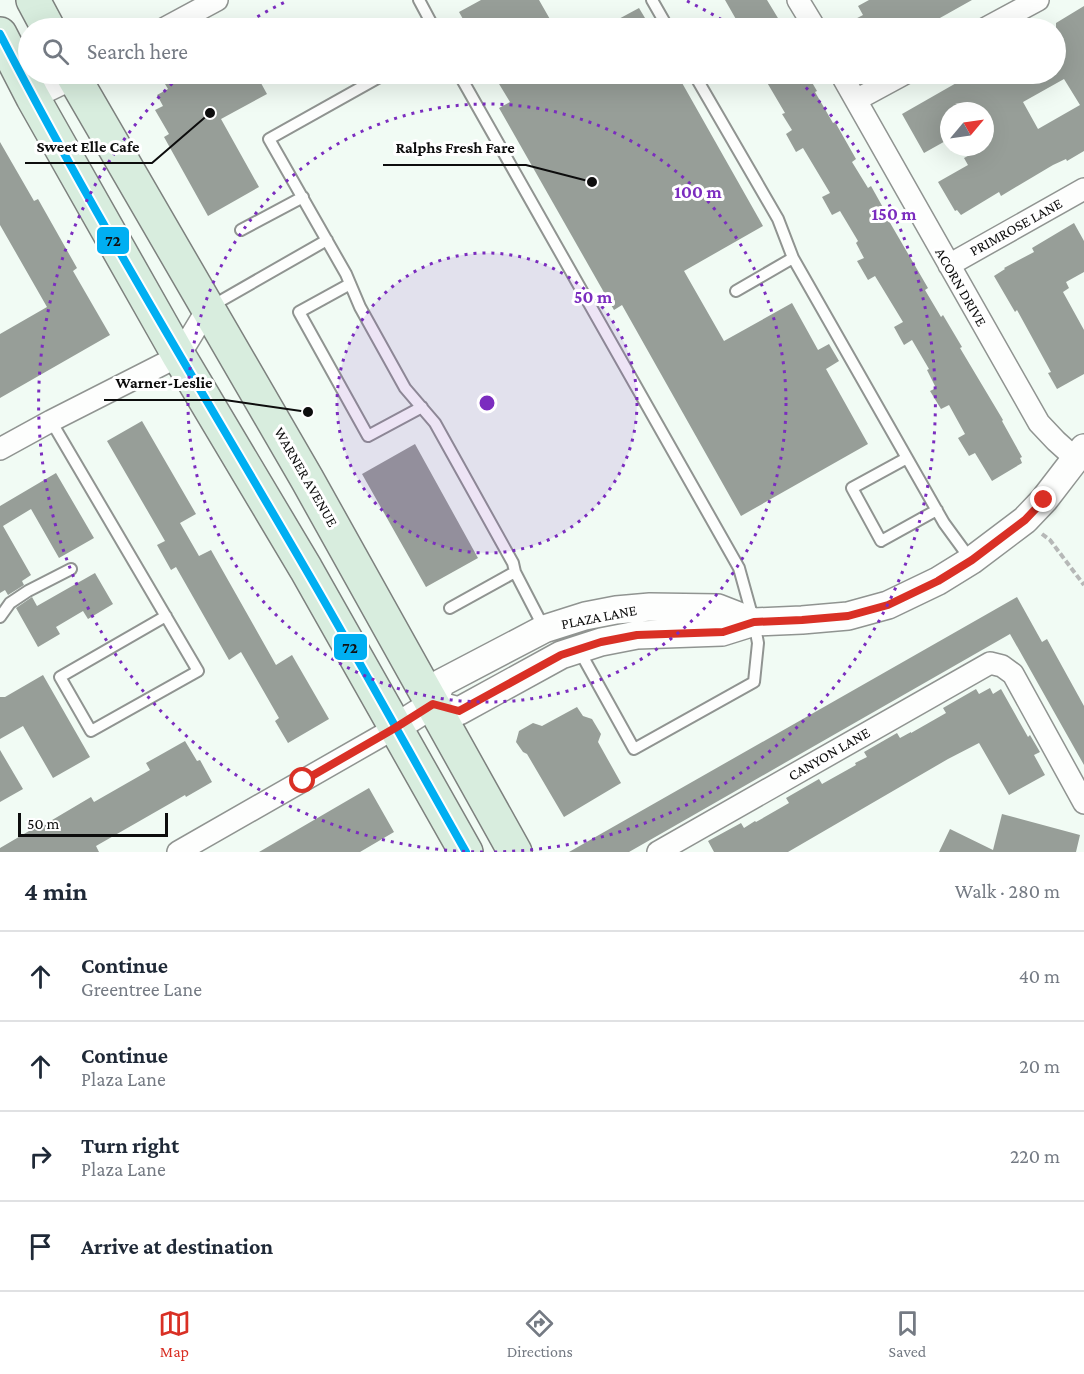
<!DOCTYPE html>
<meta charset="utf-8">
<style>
:root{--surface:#fff;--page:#f6f6f7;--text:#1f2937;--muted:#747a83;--line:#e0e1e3;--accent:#d93025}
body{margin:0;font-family:"Crimson Pro",serif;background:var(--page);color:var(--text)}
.compass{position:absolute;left:940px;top:102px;width:54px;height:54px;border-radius:50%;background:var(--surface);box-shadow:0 6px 24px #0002;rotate:61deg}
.scale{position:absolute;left:18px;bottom:15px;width:150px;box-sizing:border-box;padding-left:6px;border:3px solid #0d0d0d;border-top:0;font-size:16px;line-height:21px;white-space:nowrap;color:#0d0d0d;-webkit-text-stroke:4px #fff;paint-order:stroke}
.stop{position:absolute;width:18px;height:18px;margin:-14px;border:4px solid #d93025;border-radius:50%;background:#fff}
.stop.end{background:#d93025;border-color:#fff;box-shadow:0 2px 6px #0008}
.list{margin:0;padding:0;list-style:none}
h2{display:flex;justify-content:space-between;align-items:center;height:78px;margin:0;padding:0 24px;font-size:26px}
h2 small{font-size:20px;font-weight:400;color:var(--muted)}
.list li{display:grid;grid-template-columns:39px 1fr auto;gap:18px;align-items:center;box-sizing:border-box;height:90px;padding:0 24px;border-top:2px solid var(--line)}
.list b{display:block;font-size:22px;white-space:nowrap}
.list p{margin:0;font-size:20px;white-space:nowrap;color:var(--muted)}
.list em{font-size:20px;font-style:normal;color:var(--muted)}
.icon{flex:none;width:33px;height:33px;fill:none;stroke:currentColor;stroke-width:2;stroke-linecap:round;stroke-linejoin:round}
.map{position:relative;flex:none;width:1084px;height:852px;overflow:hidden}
.search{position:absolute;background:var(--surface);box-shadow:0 6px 24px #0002;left:18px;right:18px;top:18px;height:66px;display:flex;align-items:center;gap:15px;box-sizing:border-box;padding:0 21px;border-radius:33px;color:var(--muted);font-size:22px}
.sheet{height:438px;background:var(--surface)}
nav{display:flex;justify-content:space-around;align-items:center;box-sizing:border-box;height:84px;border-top:2px solid var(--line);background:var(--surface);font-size:16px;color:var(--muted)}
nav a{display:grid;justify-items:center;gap:3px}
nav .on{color:var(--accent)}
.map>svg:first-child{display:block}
.building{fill:#979e98;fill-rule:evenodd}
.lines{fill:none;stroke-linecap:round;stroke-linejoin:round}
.service-casing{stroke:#909491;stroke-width:14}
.minor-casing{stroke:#909491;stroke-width:24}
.tertiary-casing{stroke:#909491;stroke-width:30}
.primary-casing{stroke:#7d817e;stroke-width:36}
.path{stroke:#b6b8b7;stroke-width:4;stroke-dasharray:6 3;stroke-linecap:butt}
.service{stroke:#fdfefd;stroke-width:10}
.minor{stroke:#fdfefd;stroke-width:21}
.tertiary{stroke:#fdfefd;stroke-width:27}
.primary{stroke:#d8edde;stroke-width:33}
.bus-1-casing{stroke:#fff;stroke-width:12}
.bus-1{stroke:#00aff2;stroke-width:8}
.route{stroke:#d93025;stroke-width:8}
.ring{fill:none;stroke:#7b2cbf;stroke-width:3;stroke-dasharray:3 6}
.labels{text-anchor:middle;stroke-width:6;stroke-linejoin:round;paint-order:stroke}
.street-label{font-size:15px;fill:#0d0d0d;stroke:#fff}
.centre{fill:#7b2cbf;stroke:#fff;stroke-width:3}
.ring-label{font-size:18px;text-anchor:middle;font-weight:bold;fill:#7b2cbf;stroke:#fff;stroke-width:6;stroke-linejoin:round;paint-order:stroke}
.leader{fill:none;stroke:#0d0d0d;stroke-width:2}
.callout-dot{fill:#0d0d0d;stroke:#fff;stroke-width:2}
.callout-label{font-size:16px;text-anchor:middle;font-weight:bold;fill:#0d0d0d;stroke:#fff;stroke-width:6;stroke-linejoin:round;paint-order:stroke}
.line-badge{stroke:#fff;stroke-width:2}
.pale-badge-label{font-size:16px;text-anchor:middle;font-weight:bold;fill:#111}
</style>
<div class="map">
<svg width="1084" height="852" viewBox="0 0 1084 852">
<rect width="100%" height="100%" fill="#f1fbf4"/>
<path class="building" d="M481,0H539L555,28H468L459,12Z
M725,0H767L784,28H741Z
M869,0H972L931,23L934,28H838L863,15L858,6Z
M1084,6V151L1067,161L1066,159L1053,165L1001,196L999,192L961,215L957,210L955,211L938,182L968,165L964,158L985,147V111H949V139L924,153L902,114L972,74H1056V23ZM1064,79L1080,105L1038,129L1023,102Z
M639,8L651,28H602Z
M175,74H256L267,94L221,119L259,187L208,216L164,137L169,134L155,110L163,106L157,95L168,89L165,84L168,82L166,79Z
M493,74H677L763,226L684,271L724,341L792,303L818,350L829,344L839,361L826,369L868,444L741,516L622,305L614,310L499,108L510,102Z
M762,74H807L817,91L815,92L833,123L835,122L856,159L852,162L868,188L871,186L890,220L889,221L928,288L925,290L941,317L943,315L962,347L960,348L1003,420L1002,421L1022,457L1020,458L1022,463L992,481L975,453L969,456L958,438L965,434L949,405L941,409L930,391L936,388L927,370L929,369L912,340L904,345L894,327L903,322L875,276L868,280L857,261L864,258L856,243L858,241L840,211L832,215L822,197L830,193L803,148L796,152L786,134L792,130L782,114L785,113Z
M0,142L34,201L38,199L77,268L73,271L110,335L0,398V334L47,307L0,225Z
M1074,223L1084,241V272L1066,282L1069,288L1063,292L1084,330V374L1057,389L1048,373L1051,372L1017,310L1015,312L994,276L1005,269L1004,268L1034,252L1032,248Z
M142,421L196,514L180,523L199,556L211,550L276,665L292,655L329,719L288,743L275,721L279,718L241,652L229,660L176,567L171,570L157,545L165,541L107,441Z
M415,444L478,558L426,587L362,474Z
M56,473L94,538L59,558L31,509L3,526L31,575L22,581L24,585L8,595L5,590L0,593V506Z
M95,573L113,604L88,619L83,611L56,627L60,634L38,647L16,608L32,597L37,606Z
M1017,597L1042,642L1047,639L1084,706V765L1010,634L629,852H569Z
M43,675L90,757L53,778L23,726L0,739V697H5Z
M990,688L993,694L1001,689L1028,737L1030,735L1040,752L1034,755L1045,775L1009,795L979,743L948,759L788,852H714L708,841L741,823L744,828L755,821L756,822L789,803L786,798L819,779L822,784L856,765L855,763L867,757L864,752L897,733L900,738L911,732V733L946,713L943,708L976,689L979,694Z
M577,707L583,716L592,719L601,734L598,742L621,783L564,817L527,754L523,752L516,742L519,731L533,723L542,726Z
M185,741L197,761L200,760L212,782L186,797L185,795L96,846L99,852H0V848L41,824L42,826L91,797L94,802L150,770L146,763Z
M0,750L23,789L0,802Z
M369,788L394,832L360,852H259Z
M1002,814L1080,835L1076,852H939L950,829L993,850Z"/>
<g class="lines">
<g class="service-casing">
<path id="service" d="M419,0L434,28
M652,0L668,28
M385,74L269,139L346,274L360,307L405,388L435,423L513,563L515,572L544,628
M459,74L739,568L754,622L758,643L754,682L634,749L579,650
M694,74L778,219L793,258L944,523L971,560
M241,230L303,197
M350,284L299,312L368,436L422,407
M736,291L793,258
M210,307L327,240
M51,421L198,671L91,731L60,677L166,616
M907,458L852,488L881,541L937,510
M450,608L515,572
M0,617L10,603L28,591L71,569"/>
</g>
<g class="minor-casing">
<path id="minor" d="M798,0L815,28
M165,28L217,0
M986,28L1038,0
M841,74L1039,423L1056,441L1076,459
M33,98L82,74
M856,100L904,74
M949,265L1084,189
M0,449L51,421L179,356L208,308
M178,852L395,728
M658,852L990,663L1002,666L1013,674L1084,803"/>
</g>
<g class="tertiary-casing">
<path id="tertiary" d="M433,704L459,711L561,655L601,642L637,635L722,632L754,622L802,620L848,616L888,605L938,581L972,560L1025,520L1044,500L1084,448
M395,728L433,704L441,683L544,629L585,616L616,610L650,607L718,608L754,622"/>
</g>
<g class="primary-casing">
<path id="primary" d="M33,0L48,28
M0,34L33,98L179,356L306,569L466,852
M72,74L307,479L515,852"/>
</g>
<path class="path" d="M1042,534L1050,540L1084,585"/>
<use href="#service" class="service"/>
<use href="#minor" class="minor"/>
<use href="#tertiary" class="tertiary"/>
<use href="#primary" class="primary"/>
<g class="bus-1-casing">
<path id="bus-1" d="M0,34C94,216 202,391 305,568C360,662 412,757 466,852"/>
</g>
<use href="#bus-1" class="bus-1"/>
</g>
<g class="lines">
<path class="route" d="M303,781L395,728L433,704L459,711L561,655L601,642L637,635L723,632L754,622L802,620L848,616L888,605L938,581L972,560L1025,520L1044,500"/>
</g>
<circle cx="487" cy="403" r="150" fill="#7b2cbf" fill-opacity=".12"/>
<g class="ring">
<circle cx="487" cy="403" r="150"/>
<circle cx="487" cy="403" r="299"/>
<path d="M483 852A449 449 0 0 1 181 75M242 26A449 449 0 0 1 287 1M687 1A449 449 0 0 1 732 26M793 75A449 449 0 0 1 491 852"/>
</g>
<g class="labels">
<g class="street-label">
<text transform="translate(1016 227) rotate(-29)" y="5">PRIMROSE LANE</text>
<text transform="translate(961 287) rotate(60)" y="5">ACORN DRIVE</text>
<text transform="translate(306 477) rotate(60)" y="5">WARNER AVENUE</text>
<text transform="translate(599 617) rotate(-11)" y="5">PLAZA LANE</text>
<text transform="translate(829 754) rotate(-30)" y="5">CANYON LANE</text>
</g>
</g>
<circle cx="487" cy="403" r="9" class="centre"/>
<g class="ring-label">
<text x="698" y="198">100 m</text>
<text x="894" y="220">150 m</text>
<text x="593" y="303">50 m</text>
</g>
<path class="leader" d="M210 113L152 163H25M592 182L526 165H383M308 412L225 400H104"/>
<g class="callout-dot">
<circle cx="210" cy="113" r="6"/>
<circle cx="592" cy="182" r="6"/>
<circle cx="308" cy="412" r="6"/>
</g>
<g class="callout-label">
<text x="88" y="152">Sweet Elle Cafe</text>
<text x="455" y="153">Ralphs Fresh Fare</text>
<text x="164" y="388">Warner-Leslie</text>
</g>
<g class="line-badge">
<rect x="96" y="226" width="34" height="29" rx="6" fill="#00aff2"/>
<rect x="333" y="633" width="35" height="28" rx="6" fill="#00aff2"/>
</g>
<g class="pale-badge-label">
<text x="113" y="246">72</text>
<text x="350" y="653">72</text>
</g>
</svg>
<svg class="compass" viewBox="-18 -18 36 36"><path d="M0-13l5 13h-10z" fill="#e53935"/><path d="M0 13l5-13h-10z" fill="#747a83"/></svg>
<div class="scale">50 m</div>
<div class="stop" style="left:303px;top:781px"></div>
<div class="stop end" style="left:1044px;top:500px"></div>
<div class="search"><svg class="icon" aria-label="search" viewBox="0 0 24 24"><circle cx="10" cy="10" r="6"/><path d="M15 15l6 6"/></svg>Search here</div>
</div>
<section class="sheet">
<h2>4 min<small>Walk · 280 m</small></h2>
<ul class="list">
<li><svg class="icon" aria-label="ahead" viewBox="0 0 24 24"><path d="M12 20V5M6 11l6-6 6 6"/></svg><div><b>Continue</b><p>Greentree Lane</p></div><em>40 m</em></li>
<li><svg class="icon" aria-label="ahead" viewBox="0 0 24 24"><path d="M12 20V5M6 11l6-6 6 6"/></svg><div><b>Continue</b><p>Plaza Lane</p></div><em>20 m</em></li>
<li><svg class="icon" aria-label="right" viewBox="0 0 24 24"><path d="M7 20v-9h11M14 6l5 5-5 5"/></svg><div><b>Turn right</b><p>Plaza Lane</p></div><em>220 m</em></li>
<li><svg class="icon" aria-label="arrive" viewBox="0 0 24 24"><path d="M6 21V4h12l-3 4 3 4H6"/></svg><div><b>Arrive at destination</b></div></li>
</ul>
</section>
<nav>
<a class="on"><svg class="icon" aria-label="map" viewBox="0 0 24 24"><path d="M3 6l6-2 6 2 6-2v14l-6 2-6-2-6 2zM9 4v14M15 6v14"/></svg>Map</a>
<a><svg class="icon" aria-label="directions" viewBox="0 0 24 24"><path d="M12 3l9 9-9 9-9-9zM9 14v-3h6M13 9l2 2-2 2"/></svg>Directions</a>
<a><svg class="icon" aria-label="saved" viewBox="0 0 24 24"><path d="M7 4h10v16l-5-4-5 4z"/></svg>Saved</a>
</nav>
